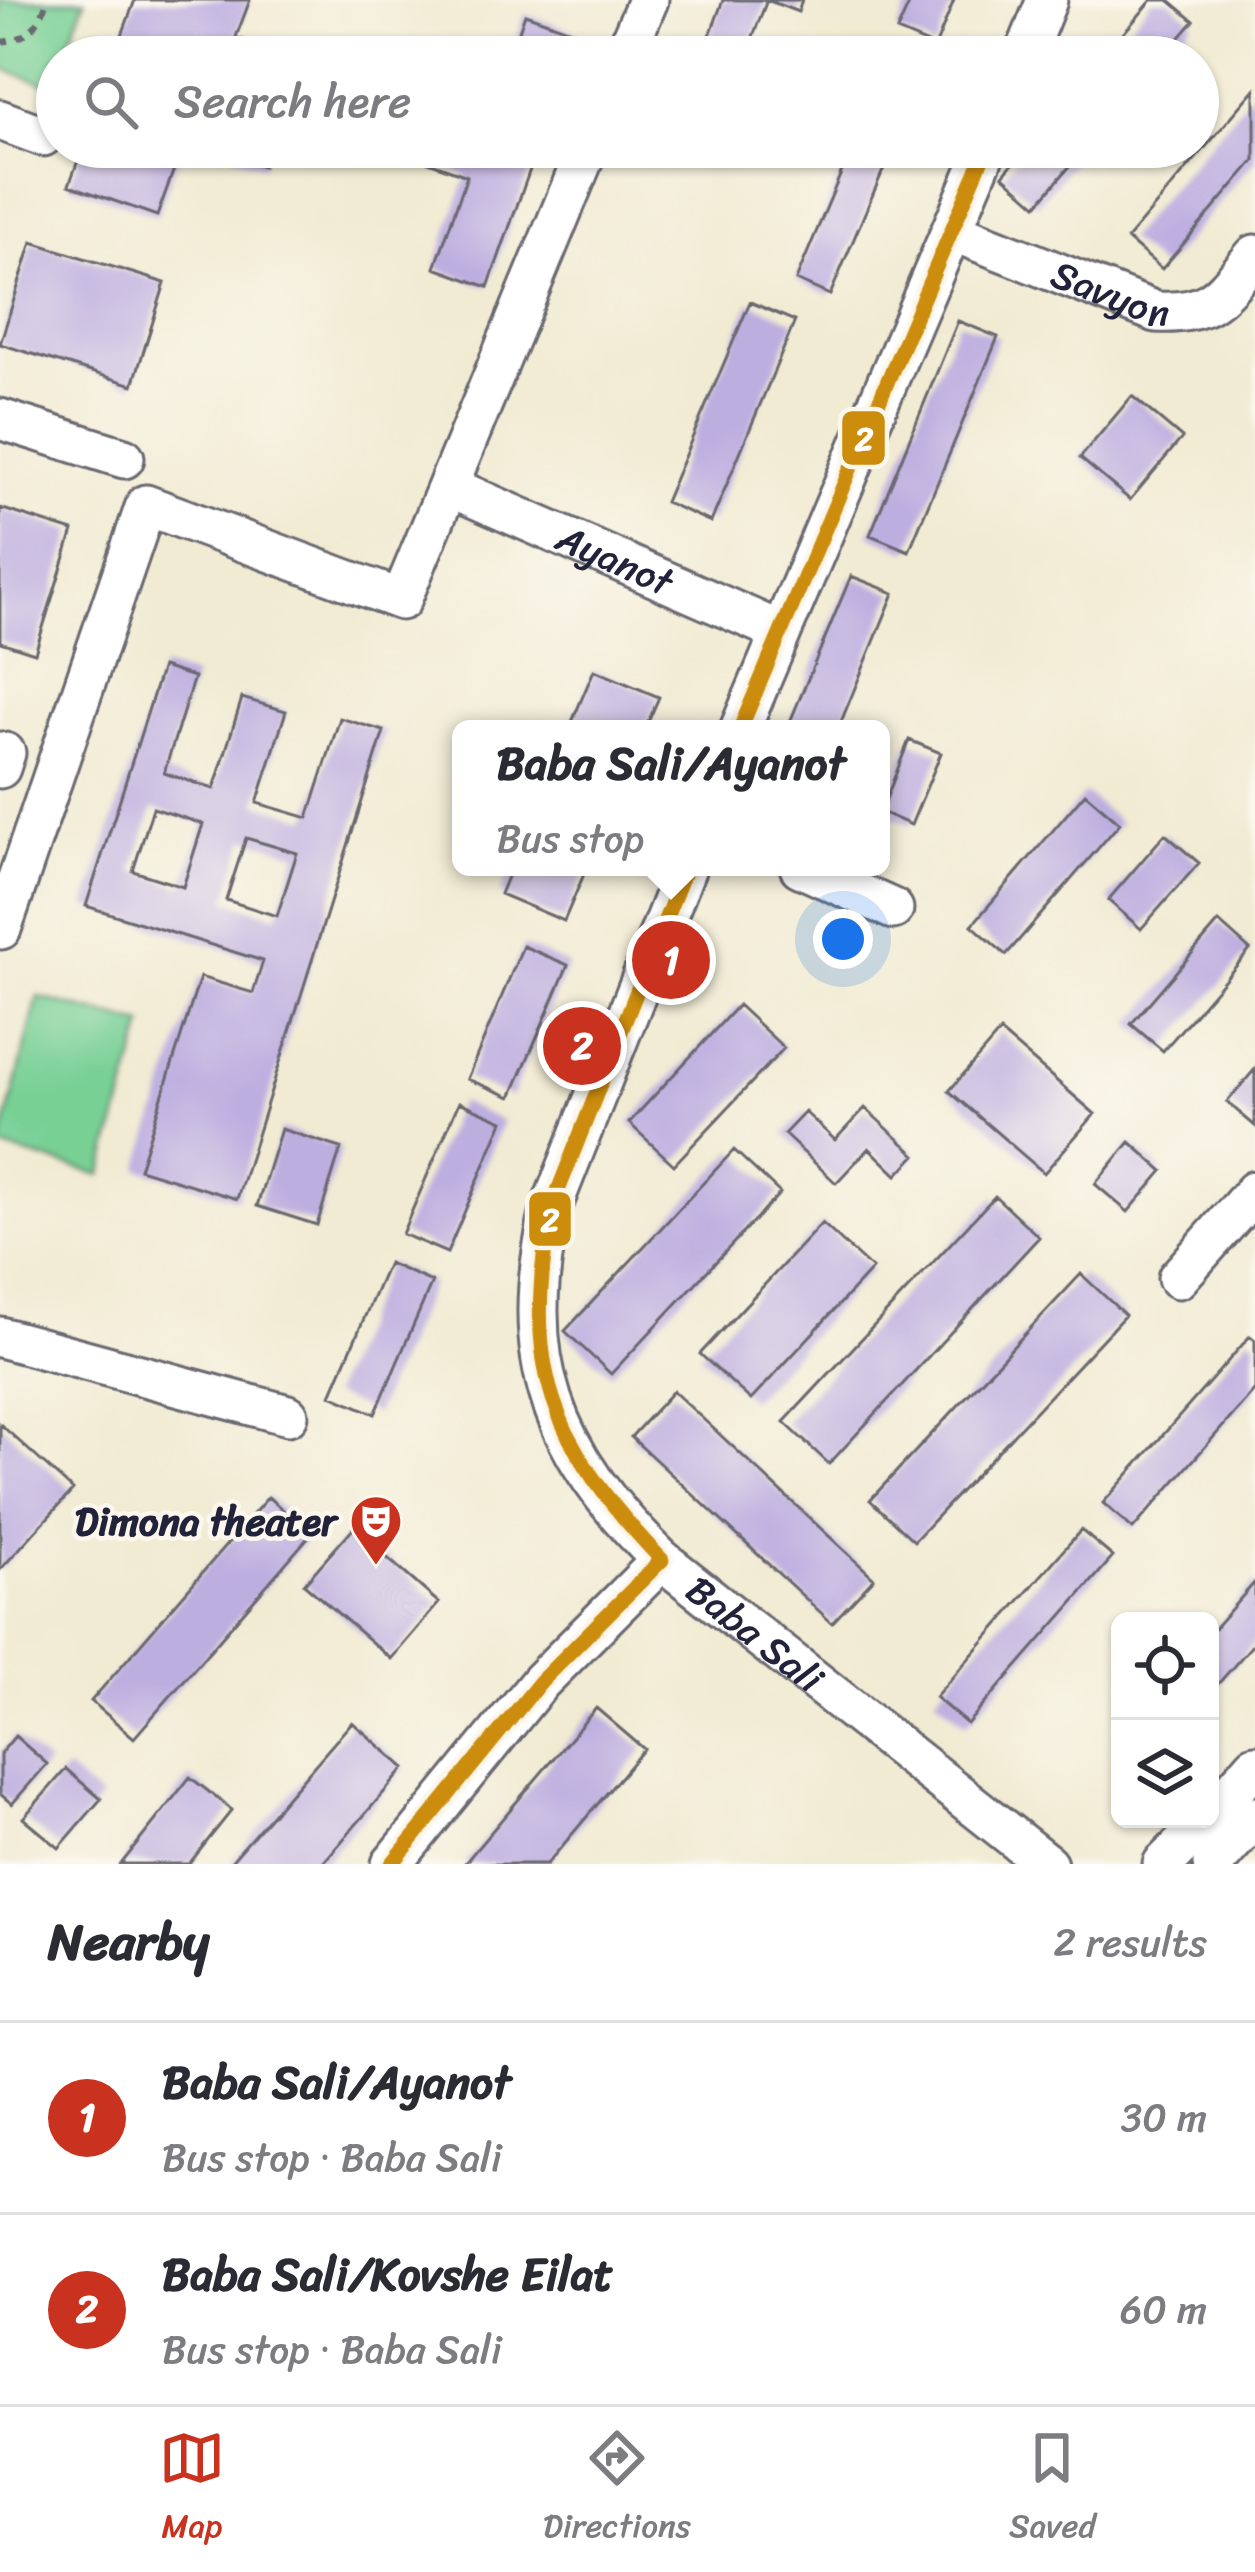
<!DOCTYPE html>
<meta charset="utf-8">
<style>
:root{--surface:#fff;--page:#f2f2f3;--text:#2b2b33;--muted:#7c7c81;--line:#e1e1e2;--accent:#c8321e}
body{margin:0;font-family:Sriracha,sans-serif;background:var(--page);color:var(--text)}
.controls{position:absolute;right:36px;bottom:36px;display:grid;overflow:hidden;border-radius:18px;box-shadow:0 3px 9px #0004}
.controls button{width:108px;height:108px;display:grid;place-items:center;padding:0;border:0;border-bottom:3px solid var(--line);background:var(--surface);color:var(--text);font:60px sans-serif}
.you{position:absolute;left:843px;top:939px;width:42px;height:42px;margin:-30px;border:9px solid #fff;border-radius:50%;background:#1a73e8;box-shadow:0 0 0 18px #1a73e833}
.badge{display:grid;place-items:center;width:78px;height:78px;border-radius:50%;background:var(--accent);color:#fff;font-size:39px;font-weight:700}
.pin{position:absolute;translate:-50% -50%;border:6px solid #fff;box-shadow:0 3px 12px #0006}
.popup{position:absolute;left:452px;top:720px;width:438px;height:156px;box-sizing:border-box;display:grid;place-content:center;border-radius:18px;background:var(--surface);filter:drop-shadow(0 3px 9px #0005);font-size:39px;white-space:nowrap;color:var(--muted)}
.popup b{font-size:45px;color:var(--text)}
.popup::after{content:'';position:absolute;left:50%;top:100%;margin-left:-24px;border:24px solid transparent;border-top-color:var(--surface)}
.list{margin:0;padding:0;list-style:none}
h2{display:flex;justify-content:space-between;align-items:center;height:156px;margin:0;padding:0 48px;font-size:51px}
h2 small{font-size:39px;font-weight:400;color:var(--muted)}
.list li{display:grid;grid-template-columns:78px 1fr auto;gap:36px;align-items:center;box-sizing:border-box;height:192px;padding:0 48px;border-top:3px solid var(--line)}
.list b{display:block;font-size:45px;white-space:nowrap}
.list p{margin:0;font-size:39px;white-space:nowrap;color:var(--muted)}
.list em{font-size:39px;font-style:normal;color:var(--muted)}
.icon{flex:none;width:66px;height:66px;fill:none;stroke:currentColor;stroke-width:2;stroke-linecap:round;stroke-linejoin:round}
.map{position:relative;flex:none;width:1255px;height:1864px;overflow:hidden}
.search{position:absolute;background:var(--surface);box-shadow:0 3px 9px #0004;left:36px;right:36px;top:36px;height:132px;display:flex;align-items:center;gap:30px;box-sizing:border-box;padding:0 42px;border-radius:66px;color:var(--muted);font-size:45px}
.sheet{height:540px;background:var(--surface)}
nav{display:flex;justify-content:space-around;align-items:center;box-sizing:border-box;height:168px;border-top:3px solid var(--line);background:var(--surface);font-size:33px;color:var(--muted)}
nav a{display:grid;justify-items:center;gap:6px}
nav .on{color:var(--accent)}
.map>svg:first-child{display:block}
.green{fill:#78d095;stroke:#4d7968;stroke-width:3}
.building{fill:#bdaee0;fill-rule:evenodd}
.lines{fill:none;stroke-linecap:round;stroke-linejoin:round}
.minor-casing{stroke:#6a6870;stroke-width:45}
.path{stroke:#6a6870;stroke-width:6;stroke-dasharray:9 9;stroke-linecap:butt}
.minor{stroke:#fff;stroke-width:39}
.bus-1-casing{stroke:#fbf7ec;stroke-width:24}
.bus-1{stroke:#cc8c0c;stroke-width:15}
.labels{text-anchor:middle;stroke-width:9;stroke-linejoin:round;paint-order:stroke}
.street-label{font-size:39px;fill:#22223b;stroke:#fbf7ec}
.poi-label{font-size:39px;font-weight:bold;fill:#22223b;stroke:#fbf7ec;text-anchor:end}
.line-badge{stroke:#fbf7ec;stroke-width:4.5}
.badge-label{font-size:33px;text-anchor:middle;font-weight:bold;fill:#fff}
</style>
<div class="map">
<svg width="1255" height="1864" viewBox="0 0 1255 1864">
<rect width="100%" height="100%" fill="#fbf7ec"/>
<filter id="ink" filterUnits="userSpaceOnUse"><feTurbulence type="fractalNoise" baseFrequency=".00833" numOctaves="2"/><feDisplacementMap in="SourceGraphic" scale="24" xChannelSelector="R" yChannelSelector="G"/><feConvolveMatrix kernelMatrix="1 2 1 2 8 2 1 2 1" color-interpolation-filters="sRGB"/></filter>
<filter id="wash" filterUnits="userSpaceOnUse"><feTurbulence type="fractalNoise" baseFrequency=".004" numOctaves="4" result="noise"/><feDisplacementMap in="SourceGraphic" scale="48" xChannelSelector="R" yChannelSelector="G"/><feGaussianBlur stdDeviation="2.7" result="paint"/><feColorMatrix in="noise" values="0 0 0 0 0 0 0 0 0 0 0 0 0 0 0 0 0 1.4 0 .05"/><feComposite in="paint" operator="in"/></filter>
<g filter="url(#wash)">
<rect width="100%" height="100%" fill="#f1ebd3"/>
<path class="green" d="M0,0H85L63,57H57L52,86L0,68Z
M38,997L144,1025L102,1175L0,1147Z"/>
<g id="blocks">
<path class="building" d="M135,0H250L236,37L290,57H114Z
M723,0H802L798,12L767,0L745,57H702Z
M911,0H954L935,47L897,31Z
M1152,0H1169L1194,21L1163,57H1103Z
M525,14L579,33L570,57H510Z
M1255,89V160L1162,269L1127,239Z
M83,147H182L157,216L69,185Z
M210,147H270L263,166Z
M406,147H538L488,287L435,268L467,176L404,153Z
M852,147H893L830,295L796,280Z
M1027,147H1086L1037,205L1003,175Z
M32,242L165,283L133,385L0,344Z
M750,302L795,321L711,522L665,502Z
M958,321L998,337L909,551L870,535Z
M1132,396L1182,438L1130,500L1080,458Z
M0,508L73,531L35,653L0,642Z
M851,576L894,593L838,729H787Z
M162,667L194,677L164,773L214,789L242,698L286,711L257,803L308,818L340,718L384,731L237,1199L139,1169L200,977L253,993L263,961L86,906ZM153,808L203,824L183,887L133,871ZM246,838L297,853L277,916L226,900Z
M594,670L659,697L645,729H569Z
M909,740L941,753L911,825L881,812Z
M1085,793L1120,823L1006,955L972,925Z
M1165,834L1199,863L1141,929L1108,900Z
M511,867H587L564,921L500,894Z
M1219,922L1250,950L1163,1051L1131,1024Z
M523,946L568,965L511,1097L467,1079Z
M738,1005L784,1048L674,1165L629,1123Z
M1000,1032L1095,1114L1044,1173L949,1091Z
M1255,1069V1126L1227,1102Z
M459,1102L503,1121L447,1253L402,1234Z
M865,1108L916,1155L897,1175L869,1148L836,1183L784,1134L805,1112L835,1140Z
M281,1129L341,1148L317,1225L257,1206Z
M1130,1142L1163,1171L1128,1212L1095,1184Z
M734,1150L780,1193L611,1374L565,1331Z
M995,1196L1039,1237L829,1464L784,1422Z
M822,1223L872,1269L751,1400L700,1354Z
M388,1263L432,1282L375,1414L331,1395Z
M1081,1274L1125,1315L914,1541L870,1500Z
M1250,1336L1255,1340V1390L1133,1529L1103,1503Z
M673,1391L874,1578L832,1623L631,1437Z
M0,1424L73,1490L0,1570Z
M268,1497L311,1534L134,1738L91,1701Z
M353,1528L439,1603L391,1659L304,1584Z
M1081,1530L1113,1557L967,1724L935,1697Z
M1255,1582V1642L1218,1684L1210,1677V1633Z
M596,1708L644,1749L547,1864H464Z
M352,1722L405,1768L322,1864H229Z
M15,1736L47,1764L12,1804L0,1794V1754Z
M66,1769L101,1799L59,1848L23,1818Z
M190,1777L232,1810L189,1864H121Z"/>
</g>
</g>
<g filter="url(#ink)">
<use href="#blocks" fill-opacity="0" stroke="#6a6870" stroke-width="3"/>
<g class="lines">
<g class="minor-casing">
<g id="minor">
<path d="M624,57L648,0"/>
<path d="M1024,57L1047,0"/>
<path d="M0,120L43,136"/>
<path id="s1" d="M952,231L1156,312C1213,315 1221,295 1255,255"/>
<path d="M0,419L124,458"/>
<path id="s2" d="M450,487L779,631"/>
<path d="M740,729L987,147"/>
<path d="M0,752L5,753L0,768"/>
<path id="s3" d="M686,867L552,1206C515,1358 551,1452 662,1560L1047,1864"/>
<path d="M800,867L893,909"/>
<path d="M1,929L146,505L401,600L588,147"/>
<path d="M1178,1278L1255,1191"/>
<path d="M0,1337L288,1415"/>
<path d="M1210,1816L1255,1765"/>
<path d="M392,1864L541,1681L662,1560"/>
<path d="M1163,1864L1208,1819"/>
<path d="M1213,1864L1255,1817"/>
</g>
</g>
<path class="path" d="M0,42C27,40 40,26 47,0"/>
<use href="#minor" class="minor"/>
<g class="bus-1-casing">
<path id="bus-1" d="M740,729L987,147
M662,1560C550,1443 521,1367 552,1206L686,867
M392,1864L541,1681L662,1560"/>
</g>
<use href="#bus-1" class="bus-1"/>
</g>
</g>
<defs>
<g id="theatre-pin" transform="scale(2.7)"><path d="M0 17L-7.5 6A9.5 9.5 0 1 1 7.5 6Z" fill="#c8321e" stroke="#fbf7ec"/><path d="M-5-5.5Q0-4 5-5.5V0Q5 5 0 6Q-5 5-5 0ZM-3.3-2.5H-1v1.5H-3.3ZM1-2.5H3.3v1.5H1ZM-2.8 1Q0 5.5 2.8 1Z" fill="#fff"/></g>
</defs>
<g fill-rule="evenodd">
<use href="#theatre-pin" x="376" y="1521"/>
</g>
<g class="labels">
<g class="street-label">
<text dy="14" stroke="none"><textPath href="#s1" startOffset="171">Savyon</textPath></text>
<text dy="14" stroke="none"><textPath href="#s2" startOffset="180">Ayanot</textPath></text>
<text dy="14" stroke="none"><textPath href="#s3" startOffset="876">Baba Sali</textPath></text>
</g>
<g class="poi-label">
<text x="337" y="1535">Dimona theater</text>
</g>
</g>
<g class="line-badge">
<rect x="840" y="409" width="47" height="58" rx="12" fill="#cc8c0c"/>
<rect x="527" y="1190" width="46" height="58" rx="12" fill="#cc8c0c"/>
</g>
<g class="badge-label">
<text x="864" y="450">2</text>
<text x="550" y="1231">2</text>
</g>
</svg>
<div class="controls">
<button><svg class="icon" aria-label="locate" viewBox="0 0 24 24"><circle cx="12" cy="12" r="6"/><path d="M12 2v4M12 18v4M2 12h4M18 12h4"/></svg></button>
<button><svg class="icon" aria-label="layers" viewBox="0 0 24 24"><path d="M12 4l9 5-9 5-9-5zM3 14l9 5 9-5"/></svg></button>
</div>
<div class="you"></div>
<div class="pin badge" style="left:671px;top:960px">1</div>
<div class="popup"><b>Baba Sali/Ayanot</b>Bus stop</div>
<div class="pin badge" style="left:582px;top:1046px">2</div>
<div class="search"><svg class="icon" aria-label="search" viewBox="0 0 24 24"><circle cx="10" cy="10" r="6"/><path d="M15 15l6 6"/></svg>Search here</div>
</div>
<section class="sheet">
<h2>Nearby<small>2 results</small></h2>
<ul class="list">
<li><span class="badge">1</span><div><b>Baba Sali/Ayanot</b><p>Bus stop · Baba Sali</p></div><em>30 m</em></li>
<li><span class="badge">2</span><div><b>Baba Sali/Kovshe Eilat</b><p>Bus stop · Baba Sali</p></div><em>60 m</em></li>
</ul>
</section>
<nav>
<a class="on"><svg class="icon" aria-label="map" viewBox="0 0 24 24"><path d="M3 6l6-2 6 2 6-2v14l-6 2-6-2-6 2zM9 4v14M15 6v14"/></svg>Map</a>
<a><svg class="icon" aria-label="directions" viewBox="0 0 24 24"><path d="M12 3l9 9-9 9-9-9zM9 14v-3h6M13 9l2 2-2 2"/></svg>Directions</a>
<a><svg class="icon" aria-label="saved" viewBox="0 0 24 24"><path d="M7 4h10v16l-5-4-5 4z"/></svg>Saved</a>
</nav>
